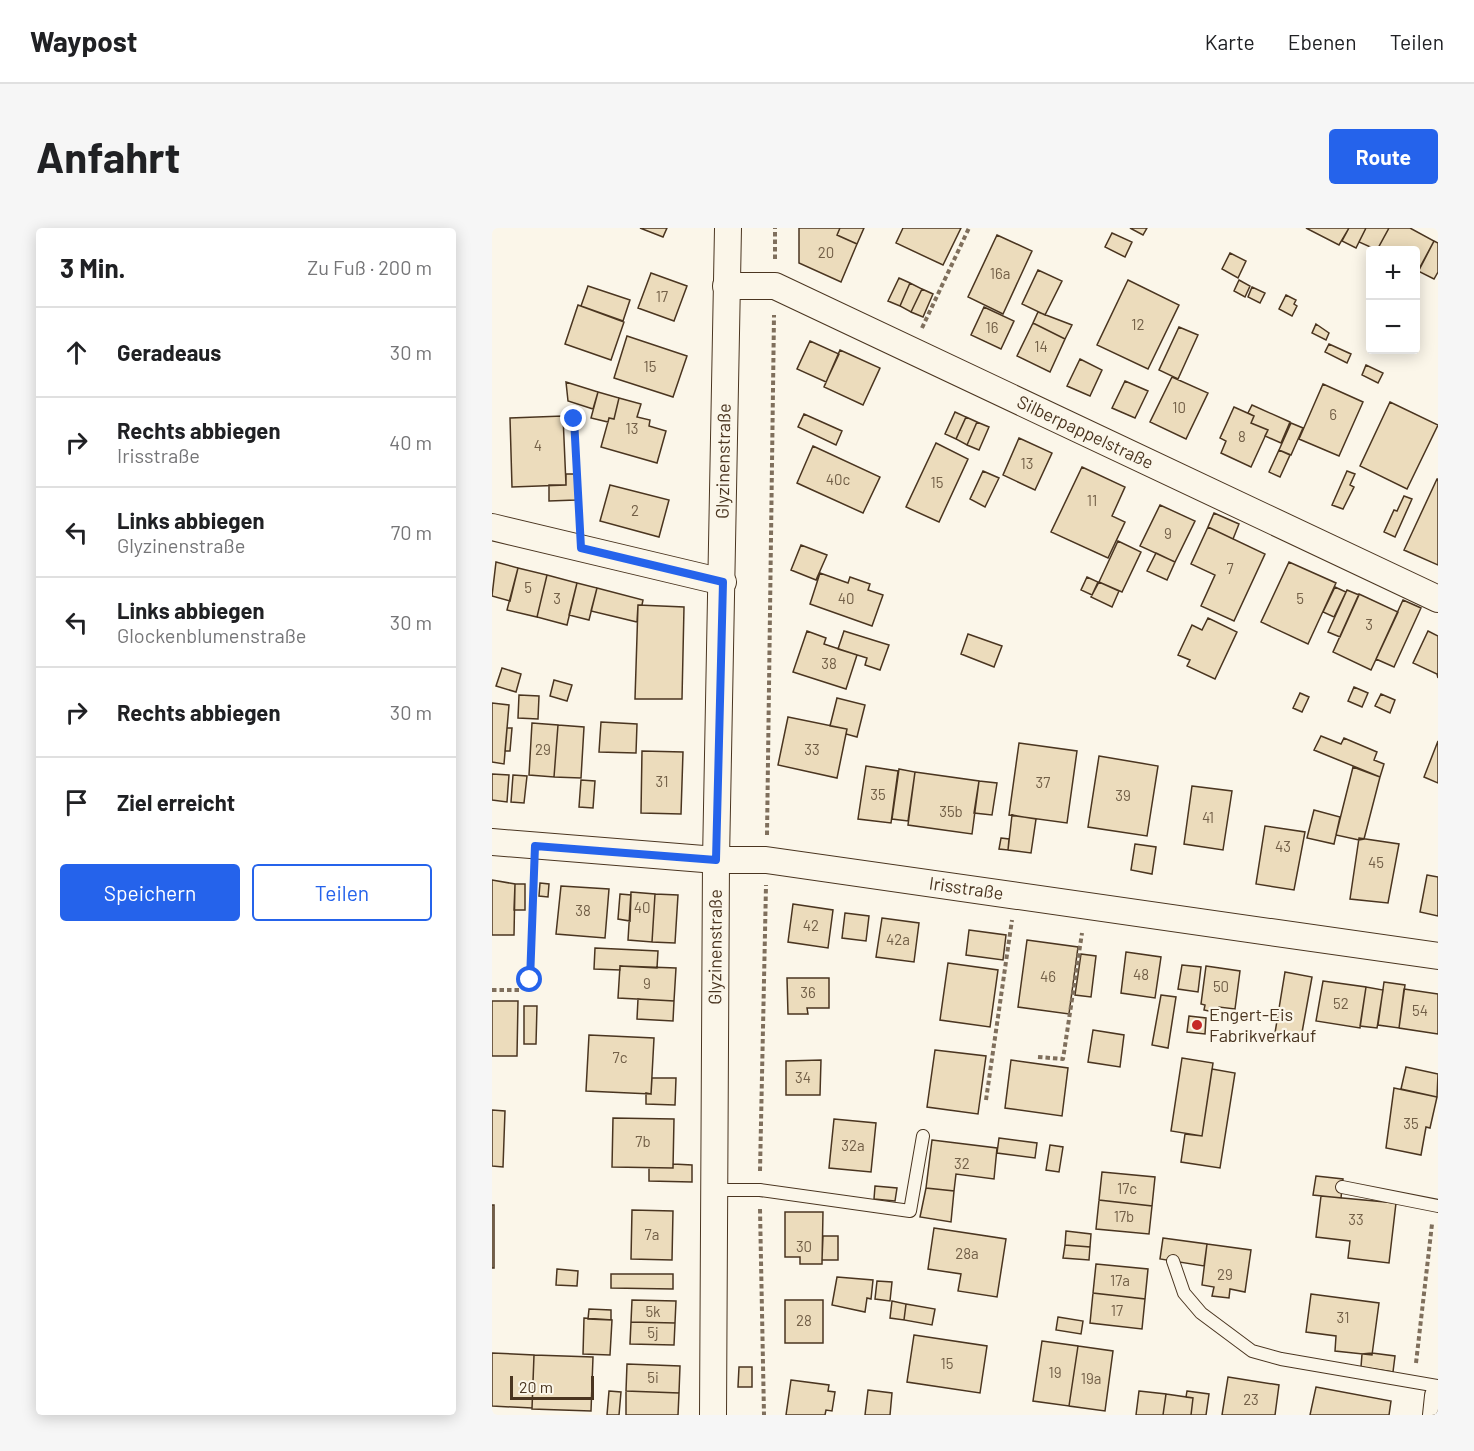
<!DOCTYPE html>
<html lang="de">
<meta charset="utf-8">
<style>
:root{--surface:#fff;--page:#f6f6f6;--text:#202124;--muted:#757577;--line:#e0e0e0;--accent:#2563eb}
body{margin:0;font-family:Barlow,sans-serif;background:var(--page);color:var(--text)}
.controls{position:absolute;right:18px;top:18px;display:grid;overflow:hidden;border-radius:6px;box-shadow:0 3px 15px #0003}
.controls button{width:54px;height:54px;display:grid;place-items:center;padding:0;border:0;border-bottom:2px solid var(--line);background:var(--surface);color:var(--text);font:30px sans-serif}
.scale{position:absolute;left:18px;bottom:15px;width:84px;box-sizing:border-box;padding-left:6px;border:3px solid #4a3520;border-top:0;font-size:16px;line-height:21px;white-space:nowrap;color:#4a3520;-webkit-text-stroke:4px #fbf6e9;paint-order:stroke}
.stop{position:absolute;width:18px;height:18px;margin:-14px;border:4px solid #2563eb;border-radius:50%;background:#fff}
.stop.end{background:#2563eb;border-color:#fff;box-shadow:0 2px 6px #0008}
.list{margin:0;padding:0;list-style:none}
h2{display:flex;justify-content:space-between;align-items:center;height:78px;margin:0;padding:0 24px;font-size:26px}
h2 small{font-size:20px;font-weight:400;color:var(--muted)}
.list li{display:grid;grid-template-columns:39px 1fr auto;gap:18px;align-items:center;box-sizing:border-box;height:90px;padding:0 24px;border-top:2px solid var(--line)}
.list b{display:block;font-size:22px;white-space:nowrap}
.list p{margin:0;font-size:20px;white-space:nowrap;color:var(--muted)}
.list em{font-size:20px;font-style:normal;color:var(--muted)}
.actions{display:flex;gap:12px;padding:18px 24px}
.actions a{flex:1;padding:14px 0;border:2px solid var(--accent);border-radius:6px;text-align:center;font-size:21px;color:var(--accent)}
.actions .main{background:var(--accent);color:#fff}
.icon{flex:none;width:33px;height:33px;fill:none;stroke:currentColor;stroke-width:2;stroke-linecap:round;stroke-linejoin:round}
.map{position:relative;flex:none;width:946px;height:1187px;overflow:hidden;border-radius:6px}
header{display:flex;align-items:center;gap:36px;box-sizing:border-box;height:84px;padding:0 30px;background:var(--surface);border-bottom:2px solid var(--line)}
header strong{font-size:28px}
nav{display:flex;gap:33px;margin-inline-start:auto;font-size:21px}
.intro{display:flex;align-items:center;justify-content:space-between;box-sizing:border-box;height:144px;padding:0 36px}
h1{margin:0;font-size:42px}
.button{padding:15px 27px;border-radius:6px;background:var(--accent);color:#fff;font-size:21px;font-weight:700}
main{display:flex;gap:36px;padding:0 36px}
aside{flex:1;background:var(--surface);border-radius:6px;box-shadow:0 3px 15px #0003}
.map>svg:first-child{display:block}
.building{fill:#ecdcbc;stroke:#4a3520;stroke-width:1.5}
.lines{fill:none;stroke-linecap:round;stroke-linejoin:round}
.service-casing{stroke:#4a3520;stroke-width:14}
.minor-casing{stroke:#4a3520;stroke-width:28}
.path{stroke:#7f6f5c;stroke-width:4;stroke-dasharray:4.5 3;stroke-linecap:butt}
.service{stroke:#fbf6e9;stroke-width:12}
.minor{stroke:#fbf6e9;stroke-width:26}
.route{stroke:#2563eb;stroke-width:8}
.poi-dot{fill:#c62828;stroke:#fbf6e9;stroke-width:2}
.labels{text-anchor:middle;stroke-width:4.5;stroke-linejoin:round;paint-order:stroke}
.number-label{font-size:15px;fill:#725f47}
.street-label{font-size:18px;fill:#4a3520;stroke:#fbf6e9}
.poi-label{font-size:18px;fill:#4a3520;stroke:#fbf6e9;text-anchor:start}
</style>
<header>
<strong>Waypost</strong>
<nav><a>Karte</a><a>Ebenen</a><a>Teilen</a></nav>
</header>
<div class="intro"><h1>Anfahrt</h1><a class="button">Route</a></div>
<main>
<aside>
<h2>3 Min.<small>Zu Fuß · 200 m</small></h2>
<ul class="list">
<li><svg class="icon" aria-label="ahead" viewBox="0 0 24 24"><path d="M12 20V5M6 11l6-6 6 6"/></svg><div><b>Geradeaus</b></div><em>30 m</em></li>
<li><svg class="icon" aria-label="right" viewBox="0 0 24 24"><path d="M7 20v-9h11M14 6l5 5-5 5"/></svg><div><b>Rechts abbiegen</b><p>Irisstraße</p></div><em>40 m</em></li>
<li><svg class="icon" aria-label="left" viewBox="0 0 24 24"><path d="M17 20v-9H6M10 6l-5 5 5 5"/></svg><div><b>Links abbiegen</b><p>Glyzinenstraße</p></div><em>70 m</em></li>
<li><svg class="icon" aria-label="left" viewBox="0 0 24 24"><path d="M17 20v-9H6M10 6l-5 5 5 5"/></svg><div><b>Links abbiegen</b><p>Glockenblumenstraße</p></div><em>30 m</em></li>
<li><svg class="icon" aria-label="right" viewBox="0 0 24 24"><path d="M7 20v-9h11M14 6l5 5-5 5"/></svg><div><b>Rechts abbiegen</b></div><em>30 m</em></li>
<li><svg class="icon" aria-label="arrive" viewBox="0 0 24 24"><path d="M6 21V4h12l-3 4 3 4H6"/></svg><div><b>Ziel erreicht</b></div></li>
</ul>
<div class="actions"><a class="main">Speichern</a><a>Teilen</a></div>
</aside>
<div class="map">
<svg width="946" height="1187" viewBox="0 0 946 1187">
<rect width="100%" height="100%" fill="#fbf6e9"/>
<path class="building" d="M148,0H175L171,9Z
M307,0H348L345,7L365,16L349,54L307,35Z
M348,0H372L365,16L345,7Z
M411,0H469L451,37L404,15Z
M638,0H655L651,7Z
M814,0H857L847,17Z
M857,0H874L864,20L850,13Z
M874,0H897L885,22L867,14Z
M897,0H918L942,13L924,48V22H885Z
M620,5L640,14L633,29L613,19Z
M505,7L540,23L511,86L476,69Z
M942,13L946,15V44L942,51L926,43Z
M738,25L754,33L746,50L730,41Z
M546,42L570,53L553,87L530,76Z
M159,45L195,58L182,93L146,80Z
M407,50L418,55L408,78L396,73Z
M636,52L687,77L656,141L605,117Z
M747,52L758,58L753,69L742,63Z
M418,55L430,61L419,84L408,78Z
M96,58L138,72L131,93L89,78Z
M760,59L773,65L768,75L756,69Z
M430,61L441,66L431,89L419,84Z
M794,67L804,72L802,76L805,78L800,88L787,81Z
M86,77L132,94L119,132L73,116Z
M492,79L522,93L509,121L479,107Z
M546,84L580,97L573,111L541,95Z
M541,95L573,111L558,144L525,128Z
M824,96L837,105L834,112L820,105Z
M687,99L706,107L686,151L667,142Z
M135,108L195,128L181,169L122,150Z
M318,113L347,126L334,154L305,141Z
M837,116L859,126L855,135L833,124Z
M348,122L388,140L371,177L332,159Z
M588,131L610,142L598,168L575,158Z
M874,137L891,145L886,155L870,147Z
M680,149L716,165L694,211L658,194Z
M633,153L656,163L643,190L620,180Z
M74,154L106,164L101,181L76,173Z
M831,156L871,174L847,228L807,211Z
M106,164L127,170L122,191L117,190L116,194L99,190Z
M127,170L149,176L145,189L158,192L157,198L174,203L165,235L109,219L117,190L122,191Z
M898,174L946,197L915,261L868,238Z
M760,177L798,194L789,215L773,208L776,202L759,195L762,188L756,185Z
M742,179L762,188L759,195L776,202L759,239L729,225L734,213L728,210Z
M463,184L474,189L464,211L453,206Z
M312,186L350,203L344,217L306,199Z
M71,188L74,257L20,259L18,190Z
M474,189L485,194L475,217L464,211Z
M485,194L497,199L487,222L475,217Z
M799,195L811,200L799,227L787,222Z
M527,210L560,225L543,262L511,247Z
M444,215L476,231L447,294L414,279Z
M321,218L388,249L371,285L305,255Z
M787,222L798,227L788,249L777,244Z
M590,239L633,259L620,288L633,294L616,330L559,304Z
M491,243L507,250L493,279L478,271Z
M855,243L863,246L858,257L862,259L851,281L840,277Z
M74,246H83L84,272L57,273V257H74Z
M945,251H946V337L912,322Z
M118,257L177,272L167,309L108,293Z
M912,268L920,271L903,309L892,304L902,282L905,283Z
M668,277L703,293L683,334L648,318Z
M722,285L747,296L741,311L716,299Z
M716,299L773,326L742,393L709,378L723,347L699,336Z
M626,313L649,324L630,364L607,354Z
M309,317L335,327L324,352L299,342Z
M664,325L683,334L675,352L655,343Z
M4,334L26,340L18,373L0,368Z
M797,334L844,355L816,416L769,394Z
M26,340L55,347L45,389L15,382Z
M328,345L356,355L358,349L378,356L376,362L391,367L380,398L318,376Z
M55,347L85,355L75,397L45,389Z
M595,349L606,354L600,367L589,362Z
M607,354L627,363L620,379L599,369Z
M85,355L105,360L97,392L77,387Z
M843,359L854,364L842,389L831,384Z
M105,360L151,372L150,377H146L145,394L99,383Z
M855,362L867,367L848,409L836,404Z
M867,366L906,384L879,442L841,424Z
M911,372L929,380L902,439L884,431Z
M146,377L192,379L190,471H143Z
M716,390L745,404L723,451L695,438L698,432L686,427L700,397L710,402Z
M315,403L334,410L332,416L365,427L354,461L301,444Z
M352,403L397,417L388,442L373,437L375,430L346,421Z
M936,403L946,408V450L945,446L921,435Z
M476,406L510,418L502,439L469,426Z
M10,440L29,446L24,464L4,458Z
M62,452L80,457L75,473L58,468Z
M862,459L876,465L870,479L856,473Z
M808,465L817,469L810,484L801,480Z
M889,466L903,472L898,485L883,478Z
M27,467L47,468L46,491L26,490Z
M345,470L373,477L365,509L354,506L355,501L338,498Z
M0,475L17,477L12,536L0,534Z
M296,489L355,501L345,550L286,537Z
M109,494L145,496L144,525L107,524Z
M40,495L66,497L62,549L37,547Z
M66,497L92,499L89,550L62,549Z
M15,500H20L18,523H13Z
M829,508L849,516L852,510L885,524L882,532L892,536L888,549L822,522Z
M946,513V555L932,549Z
M527,515L585,523L575,595L517,587Z
M150,523L191,524L189,586L149,585Z
M607,528L666,538L655,608L596,599Z
M374,538L406,543L399,595L366,591Z
M861,539L888,549L872,611L867,612L844,607Z
M407,541L423,544L416,593L400,591Z
M423,544L487,553L480,606L416,597Z
M0,546L17,547L15,574L0,572Z
M21,547L35,548L32,575L19,574Z
M89,552L103,553L101,580L87,579Z
M487,553L505,555L500,587L482,585Z
M700,558L740,563L731,622L692,616Z
M822,582L848,589L842,616L815,610Z
M520,587L544,591L539,625L516,622Z
M773,598L813,604L802,662L764,656Z
M509,610L517,611L516,622L507,621Z
M867,610L907,616L896,675L858,671Z
M643,616L664,619L660,646L639,642Z
M935,647L946,649V688L928,684Z
M0,652L23,656L22,707H0Z
M48,655L57,656L56,669L47,668Z
M23,656H33V682H22Z
M69,658L117,661L113,710L64,706Z
M139,664L163,666L160,714L136,712Z
M128,666L139,667L138,693L126,691Z
M163,666L186,667L183,715L160,714Z
M301,676L341,682L336,720L296,714Z
M353,685L377,688L374,713L350,710Z
M390,690L427,695L422,734L384,729Z
M477,702L514,707L511,732L474,727Z
M535,712L586,719L577,786L526,779Z
M103,720L166,723L165,740L128,738V742L102,741Z
M634,724L669,729L663,770L629,765Z
M589,726L604,728L599,769L583,767Z
M456,735L506,742L498,799L448,792Z
M690,737L709,739L706,764L686,761Z
M128,738L184,740L182,773L126,770Z
M714,738L748,743L743,781L727,779L726,785L712,782L713,777L709,776Z
M793,744L820,749L809,810L783,805Z
M295,750H337V780H315L316,786H296Z
M831,753L874,759L868,800L824,793Z
M892,754L913,757L907,800L886,797Z
M874,759L891,762L885,800L868,798Z
M912,761L946,766V806L907,800Z
M669,767L684,769L676,820L660,817Z
M146,771L182,773L181,793L145,791Z
M0,773H26L25,828H0Z
M32,778H45L44,816H32Z
M697,788L714,790L713,806L695,804Z
M601,802L632,807L628,839L596,834Z
M97,807L162,810L159,866L94,863Z
M443,822L494,828L486,886L435,879Z
M690,830L721,835L710,908L679,903Z
M329,832L328,867H294V833Z
M519,832L576,840L570,888L513,880Z
M914,839L946,846L945,869L909,861Z
M720,841L743,845L728,940L689,934L693,906L710,908Z
M160,850H184L183,877L154,876V865L159,866Z
M902,860L945,869L938,900L934,899L929,927L894,920Z
M0,882L13,883L11,939L0,938Z
M121,890L182,891L181,940L120,939Z
M342,891L384,895L379,944L337,940Z
M507,910L545,915L543,930L505,925Z
M440,912L505,920L502,951L464,946L462,963L434,960Z
M558,917L571,919L567,944L554,942Z
M181,936L200,937V954L157,953V940H181Z
M610,944L663,949L660,978L607,972Z
M824,948L851,951L849,970L821,967Z
M383,958L405,960L403,973L382,971Z
M434,960L462,963L459,994L428,989Z
M829,968L904,975L897,1035L856,1030L858,1013L824,1009Z
M607,972L660,978L657,1006L604,1001Z
M0,977H2V1040H0Z
M140,982L181,983L180,1032L139,1031Z
M293,984H331L330,1036H308V1029H293Z
M442,1000L514,1011L505,1069L466,1063L469,1046L436,1041Z
M574,1003L599,1006L598,1019L573,1017Z
M331,1008H346V1032H330Z
M671,1010L715,1016L712,1038L668,1031Z
M715,1016L759,1022L753,1064L738,1061L737,1070L720,1068L722,1059L710,1057Z
M573,1017L598,1019L597,1032L571,1030Z
M604,1036L656,1041L653,1071L601,1065Z
M65,1041L86,1043L85,1058L64,1057Z
M119,1046H181V1061L119,1060Z
M345,1049L381,1052L379,1071L375,1070L373,1084L340,1077Z
M385,1053L400,1054L398,1073L383,1071Z
M601,1065L653,1071L650,1101L598,1095Z
M819,1066L887,1075L880,1127L843,1123L844,1108L814,1104Z
M140,1072L184,1073L183,1095L139,1094Z
M293,1072H331V1115H293Z
M400,1073L414,1076L412,1092L398,1090Z
M414,1076L443,1081L440,1097L412,1092Z
M97,1081L119,1082V1092L96,1091Z
M566,1089L591,1093L589,1106L564,1102Z
M92,1090L120,1092L118,1127L91,1126Z
M139,1094L183,1095L182,1117L138,1116Z
M422,1107L495,1118L488,1165L415,1154Z
M550,1113L586,1118L577,1178L541,1173Z
M586,1118L621,1123L613,1183L577,1178Z
M0,1125L42,1127L40,1180L0,1178Z
M880,1125L903,1128L901,1144L869,1139L870,1126Z
M42,1127L101,1129L99,1183L40,1181Z
M135,1136L188,1138L187,1165L134,1163Z
M247,1139H260V1159H246Z
M736,1149L787,1157L783,1187H730Z
M299,1152L337,1157L336,1163L343,1164L340,1183L334,1182L333,1187H294Z
M824,1159L899,1173L897,1187H818Z
M376,1162L400,1165L398,1187H373Z
M117,1163L129,1164L127,1187H115Z
M134,1163L187,1165L186,1187H134Z
M647,1163L674,1166L671,1187H644Z
M695,1163L717,1166L714,1187H699L701,1170L694,1169Z
M674,1166L701,1170L699,1187H671Z"/>
<g class="lines">
<g class="service-casing">
<path id="service" d="M850,959L946,978
M222,962H268L418,983L431,908
M681,1033L692,1065L709,1085L760,1123L789,1131L946,1158"/>
</g>
<g class="minor-casing">
<g id="minor">
<path id="s1" d="M234,58H283L946,371"/>
<path d="M0,299L231,354"/>
<path id="s2" d="M0,614L224,632H274L946,728"/>
<path id="s3" d="M221,1187L224,632L236,0"/>
<path d="M944,1187L946,1168"/>
</g>
</g>
<path class="path" d="M283,31V0
M430,100L477,0
M82,191L87,292
M275,607L282,87
M0,762H27L38,752L42,643
M546,829L571,831L590,705
M494,872L520,692
M268,943L274,657
M268,981L272,1187
M924,1135L940,996"/>
<use href="#service" class="service"/>
<use href="#minor" class="minor"/>
</g>
<g class="lines">
<path class="route" d="M38,752L43,618L224,632L231,354L89,320L82,191"/>
</g>
<circle class="poi-dot" cx="705" cy="797" r="6"/>
<g class="labels">
<g class="number-label">
<text x="334" y="30">20</text>
<text x="508" y="51">16a</text>
<text x="170" y="74">17</text>
<text x="646" y="102">12</text>
<text x="500" y="105">16</text>
<text x="549" y="124">14</text>
<text x="158" y="144">15</text>
<text x="687" y="185">10</text>
<text x="841" y="192">6</text>
<text x="140" y="206">13</text>
<text x="750" y="214">8</text>
<text x="46" y="223">4</text>
<text x="535" y="241">13</text>
<text x="346" y="257">40c</text>
<text x="445" y="260">15</text>
<text x="600" y="278">11</text>
<text x="143" y="288">2</text>
<text x="676" y="311">9</text>
<text x="738" y="346">7</text>
<text x="36" y="365">5</text>
<text x="65" y="376">3</text>
<text x="354" y="376">40</text>
<text x="808" y="376">5</text>
<text x="877" y="402">3</text>
<text x="337" y="441">38</text>
<text x="51" y="527">29</text>
<text x="320" y="527">33</text>
<text x="170" y="559">31</text>
<text x="551" y="560">37</text>
<text x="386" y="572">35</text>
<text x="631" y="573">39</text>
<text x="459" y="589">35b</text>
<text x="716" y="595">41</text>
<text x="791" y="624">43</text>
<text x="884" y="640">45</text>
<text x="150" y="685">40</text>
<text x="91" y="688">38</text>
<text x="319" y="703">42</text>
<text x="406" y="717">42a</text>
<text x="649" y="752">48</text>
<text x="556" y="754">46</text>
<text x="155" y="761">9</text>
<text x="729" y="764">50</text>
<text x="316" y="770">36</text>
<text x="849" y="781">52</text>
<text x="928" y="788">54</text>
<text x="128" y="835">7c</text>
<text x="311" y="855">34</text>
<text x="919" y="901">35</text>
<text x="151" y="919">7b</text>
<text x="361" y="923">32a</text>
<text x="470" y="941">32</text>
<text x="635" y="966">17c</text>
<text x="632" y="994">17b</text>
<text x="864" y="997">33</text>
<text x="160" y="1012">7a</text>
<text x="312" y="1024">30</text>
<text x="475" y="1031">28a</text>
<text x="733" y="1052">29</text>
<text x="628" y="1058">17a</text>
<text x="625" y="1088">17</text>
<text x="161" y="1089">5k</text>
<text x="851" y="1095">31</text>
<text x="312" y="1098">28</text>
<text x="161" y="1110">5j</text>
<text x="455" y="1141">15</text>
<text x="563" y="1150">19</text>
<text x="161" y="1155">5i</text>
<text x="599" y="1156">19a</text>
<text x="759" y="1177">23</text>
</g>
<g class="street-label">
<text dy="6" stroke="none"><textPath href="#s1" startOffset="392">Silberpappelstraße</textPath></text>
<text dy="6" stroke="none"><textPath href="#s3" startOffset="954">Glyzinenstraße</textPath></text>
<text dy="6" stroke="none"><textPath href="#s2" startOffset="477">Irisstraße</textPath></text>
<text dy="6" stroke="none"><textPath href="#s3" startOffset="468">Glyzinenstraße</textPath></text>
</g>
<g class="poi-label">
<text x="717" y="793">Engert-Eis<tspan x="717" dy="21">Fabrikverkauf</tspan></text>
</g>
</g>
</svg>
<div class="controls">
<button>+</button>
<button>−</button>
</div>
<div class="scale">20 m</div>
<div class="stop" style="left:38px;top:752px"></div>
<div class="stop end" style="left:82px;top:191px"></div>
</div>
</main>
